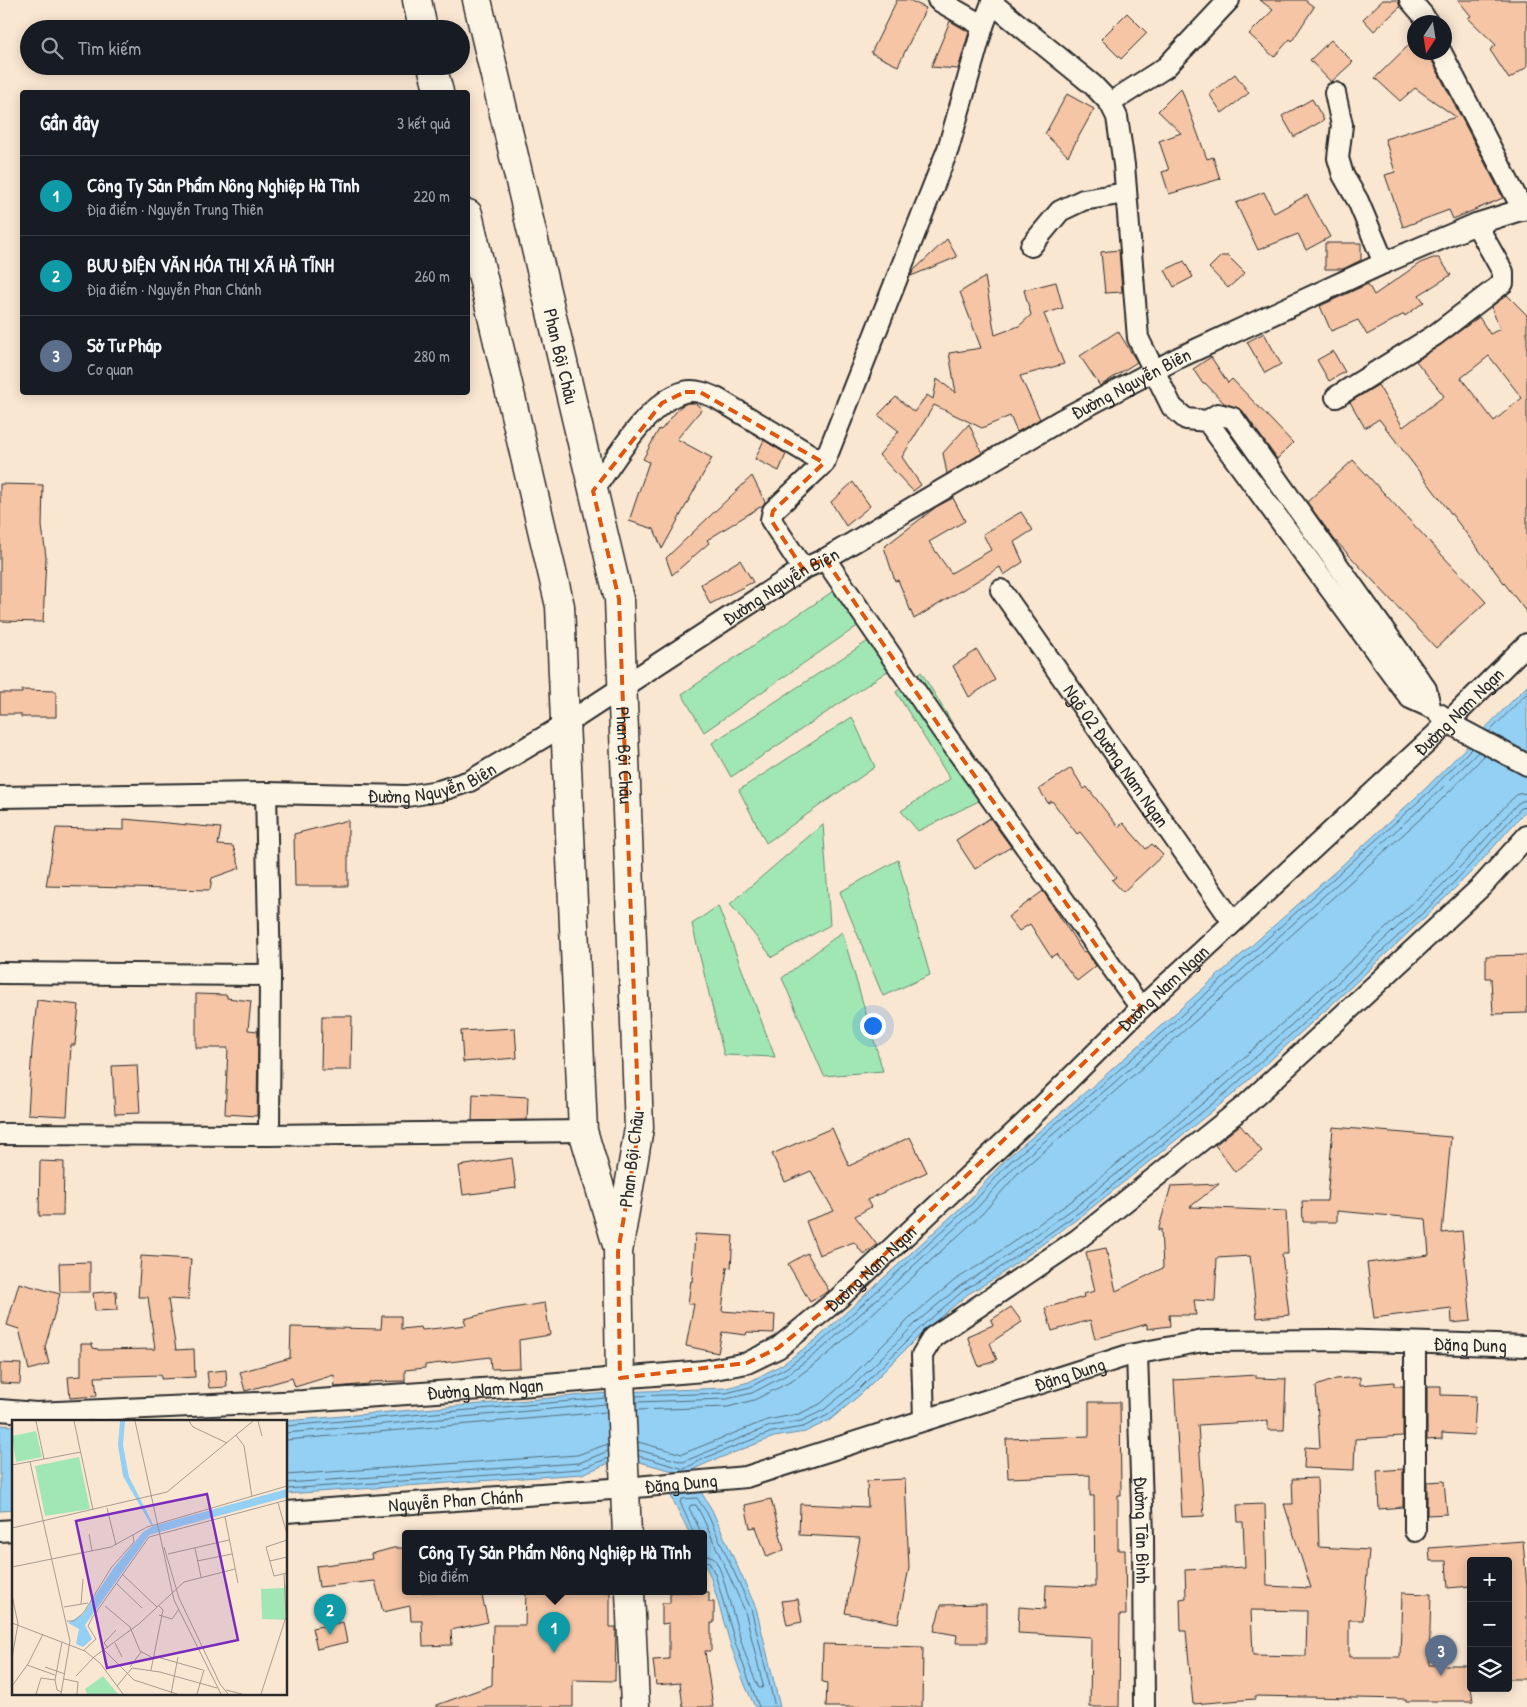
<!DOCTYPE html>
<html lang="vi">
<meta charset="utf-8">
<style>
:root{--surface:#171b24;--page:#242831;--text:#f1f3f6;--muted:#9ea1a6;--line:#363941;--accent:#0b8043}
body{margin:0;font-family:"Patrick Hand",sans-serif;background:var(--page);color:var(--text)}
.controls{position:absolute;right:15px;bottom:15px;display:grid;overflow:hidden;border-radius:5px;box-shadow:0 2px 12px #0003}
.controls button{width:45px;height:45px;display:grid;place-items:center;padding:0;border:0;border-bottom:1px solid var(--line);background:var(--surface);color:var(--text);font:25px sans-serif}
.compass{position:absolute;left:1407px;top:15px;width:45px;height:45px;border-radius:50%;background:var(--surface);box-shadow:0 2px 12px #0003;rotate:192deg}
.you{position:absolute;left:872px;top:1025px;width:18px;height:18px;margin:-12px;border:4px solid #fff;border-radius:50%;background:#1a73e8;box-shadow:0 0 0 8px #1a73e833}
.badge{display:grid;place-items:center;width:32px;height:32px;border-radius:50%;background:var(--accent);color:#fff;font-size:16px;font-weight:700}
.pin{position:absolute;translate:-50% -41px;filter:drop-shadow(0 1px 2px #0008)}
.pin::after{content:'';position:absolute;top:26px;width:18px;height:15px;background:inherit;clip-path:polygon(0 0,100% 0,50% 100%)}
.popup{position:absolute;left:402px;top:1530px;width:305px;height:65px;box-sizing:border-box;display:grid;place-content:center;border-radius:5px;background:var(--surface);filter:drop-shadow(0 1px 4px #0005);font-size:16px;white-space:nowrap;color:var(--muted)}
.popup b{font-size:19px;color:var(--text)}
.popup::after{content:'';position:absolute;left:50%;top:100%;margin-left:-10px;border:10px solid transparent;border-top-color:var(--surface)}
.list{margin:0;padding:0;list-style:none}
h2{display:flex;justify-content:space-between;align-items:center;height:65px;margin:0;padding:0 20px;font-size:21px}
h2 small{font-size:16px;font-weight:400;color:var(--muted)}
.list li{display:grid;grid-template-columns:32px 1fr auto;gap:15px;align-items:center;box-sizing:border-box;height:80px;padding:0 20px;border-top:1px solid var(--line)}
.list b{display:block;font-size:19px;white-space:nowrap}
.list p{margin:0;font-size:16px;white-space:nowrap;color:var(--muted)}
.list em{font-size:16px;font-style:normal;color:var(--muted)}
.icon{flex:none;width:28px;height:28px;fill:none;stroke:currentColor;stroke-width:2;stroke-linecap:round;stroke-linejoin:round}
.map{position:relative;flex:none;width:1527px;height:1707px;overflow:hidden}
.search{position:absolute;background:var(--surface);box-shadow:0 2px 12px #0003;left:20px;top:20px;width:450px;height:55px;display:flex;align-items:center;gap:12px;box-sizing:border-box;padding:0 18px;border-radius:28px;color:var(--muted);font-size:19px}
.panel{position:absolute;background:var(--surface);box-shadow:0 2px 12px #0003;left:20px;top:90px;width:450px;height:305px;border-radius:5px}
.map>svg:first-child{display:block}
.green{fill:#a1e7b4;stroke:#668970}
.water{fill:#93d0f4;stroke:#698ea4}
.lines{fill:none;stroke-linecap:round;stroke-linejoin:round}
.shore{stroke:#556d7b;stroke-width:1}
.building{fill:#f5c5a5;stroke:#2b2b2b;fill-rule:evenodd}
.street-casing{stroke:#2b2b2b;stroke-width:24}
.secondary-casing{stroke:#2b2b2b;stroke-width:31}
.street{stroke:#fcf5e5;stroke-width:20}
.secondary{stroke:#fcf5e5;stroke-width:28}
.marked{fill:none;stroke:#df570e;stroke-width:4;stroke-dasharray:10 6;stroke-linejoin:round}
.labels{text-anchor:middle;stroke-width:4;stroke-linejoin:round;paint-order:stroke}
.street-label{font-size:19px;fill:#2b2b2b;stroke:#fcf5e5}
.inset-road{fill:none;stroke:#a79c8f;stroke-width:1}
.view{fill:#7b2cbf;fill-opacity:0.15;stroke:#7b2cbf;stroke-width:2.5}
.inset-edge{fill:none;stroke:#2b2b2b;stroke-width:2.5}
</style>
<div class="map">
<svg width="1527" height="1707" viewBox="0 0 1527 1707">
<rect width="100%" height="100%" fill="#fae7d2"/>
<filter id="ink" filterUnits="userSpaceOnUse"><feTurbulence type="fractalNoise" baseFrequency=".02" numOctaves="2"/><feDisplacementMap in="SourceGraphic" scale="10" xChannelSelector="R" yChannelSelector="G"/><feConvolveMatrix kernelMatrix="1 2 1 2 8 2 1 2 1" color-interpolation-filters="sRGB"/></filter>
<g filter="url(#ink)">
<path class="green" d="M851,579L875,614L704,732L682,694Z
M885,630L901,662L731,777L712,743Z
M921,672L953,724L993,794L918,831L901,811L950,779L896,692Z
M852,717L875,767L766,843L739,790Z
M823,824L830,925L772,957L730,904Z
M898,860L930,975L883,996L840,892Z
M718,906L775,1057L724,1055L692,924Z
M842,932L883,1071L824,1076L782,978Z"/>
<path class="water" d="M1527,686V809L1475,868L1445,898L1353,985L1232,1095L1084,1214L997,1277L968,1294L926,1329L861,1394L830,1420L805,1432L774,1437L707,1463L684,1474L636,1461L617,1460L582,1474L286,1494V1421L619,1392L726,1388L749,1382L783,1364L817,1339L969,1200L1006,1159L1101,1079L1338,869L1426,788Z
M0,1425L14,1426V1510L0,1511Z
M701,1492L712,1510L756,1608L780,1707H755L745,1685L731,1646L710,1575L703,1561V1534H690L671,1496Z"/>
<g class="lines">
<path class="shore" d="M1489,732L1527,693
M636,1396L726,1393L750,1387L786,1368L820,1343L972,1204L1010,1162L1104,1083L1217,984L1429,792L1472,748
M636,1402L727,1399L752,1393L788,1374L823,1348L977,1208L1014,1167L1108,1088L1221,989L1433,797L1478,752
M636,1410L728,1407L754,1400L792,1381L828,1354L982,1214L1019,1172L1113,1093L1226,994L1439,802L1485,755
M286,1426L606,1398
M286,1433L606,1404
M286,1440L606,1412
M638,1442L682,1454L767,1420L799,1414L820,1404L848,1380L913,1315L955,1280L986,1261L1073,1200L1219,1080L1340,971L1432,885L1512,799L1518,794L1527,793
M638,1450L683,1462L770,1426L801,1421L824,1410L854,1385L918,1321L960,1286L991,1267L1077,1206L1224,1086L1345,976L1437,890L1467,860L1517,804L1522,801L1527,800
M639,1456L684,1469L705,1458L772,1432L803,1427L828,1415L858,1390L922,1326L964,1290L994,1272L1081,1211L1228,1091L1350,981L1442,895L1471,864L1521,808L1527,807
M286,1475L577,1455L608,1444
M286,1483L579,1463L608,1451
M286,1489L580,1469L609,1458
M694,1534L680,1502L682,1499L697,1498L707,1513L751,1609L775,1707
M700,1534L699,1528L689,1508L691,1505H696L702,1516L745,1611L763,1685L762,1688H759C745,1660 738,1629 729,1600C725,1586 722,1569 713,1557L703,1554
M703,1560L709,1562L715,1574L736,1645L759,1707"/>
</g>
<path class="building" d="M897,0H909L926,8L898,66L871,53Z
M1260,0H1305L1314,7L1292,41L1290,39L1274,57L1249,34L1273,10Z
M1383,0H1398L1400,7L1374,31L1363,19Z
M1458,0H1527V67L1509,79L1490,50L1496,45L1468,18L1471,16Z
M1127,13L1147,33L1121,59L1101,39Z
M950,21L969,32L958,69L931,67Z
M1331,40L1353,62L1331,82L1310,60Z
M1414,40V52H1429L1430,57L1503,198L1453,219L1449,210L1403,227L1385,175L1395,172L1385,139L1456,117L1415,88L1400,101L1375,78Z
M1235,74L1249,93L1222,113L1209,94Z
M1181,88L1207,159L1213,157L1220,179L1169,194L1162,172L1169,170L1159,141L1181,133L1158,111Z
M1067,94L1094,109L1068,156L1045,134Z
M1312,99L1324,120L1294,137L1282,116Z
M1264,192L1274,213L1307,195L1330,237L1306,250L1298,234L1258,250L1236,203Z
M947,239L957,257L911,276L913,271Z
M1325,243H1361V260L1343,269H1325Z
M1119,250L1122,292L1105,293L1101,252Z
M1221,256H1228L1245,273L1228,288L1209,268Z
M1433,258H1439L1451,275L1419,295L1424,302L1405,316L1404,314L1367,335L1358,320L1331,331L1320,306L1368,284L1374,295L1420,263Z
M1184,261L1193,277L1174,287L1165,270Z
M985,277L995,335L1019,326L1031,315L1024,290L1056,282L1063,308L1044,314L1064,364L1020,376L1040,419L1017,432L1010,416L982,428L934,405L902,457L921,485L913,491L879,455L899,431L878,415L896,397L914,412L927,395L933,399L937,379L956,393L949,353L981,348L960,292Z
M1507,295L1527,315V613L1379,419L1365,428L1350,402L1378,385L1403,427L1444,396L1416,361L1442,344L1479,317L1490,334L1500,329L1491,307ZM1489,356L1522,398L1494,421L1461,378Z
M1118,331L1137,362L1100,386L1080,356Z
M1264,333L1281,364L1265,373L1247,342Z
M1333,351L1345,372L1329,381L1317,360Z
M1211,357L1228,383L1232,379L1293,443L1277,459L1243,411L1236,407L1224,403L1205,383L1203,384L1193,369Z
M687,403H695L702,409L677,439L712,458L662,549L654,529L629,521L649,462L643,459L659,429L661,430L680,407Z
M969,424L982,453L947,474L943,453Z
M764,440L786,454L779,471L755,459Z
M1353,460L1486,602L1436,648L1334,539L1307,502Z
M752,476L765,502L763,505L707,540L709,543L672,575L666,558Z
M853,482L870,506L846,526L831,502Z
M0,484L43,485L42,526L46,557L43,622L0,621Z
M953,498L965,521L929,542L951,573L991,550L983,534L1021,512L1033,530L1014,542L1023,562L1004,575L1000,567L914,619L898,580L895,581L884,547L936,507Z
M740,560L753,582L710,604L701,584Z
M977,650L995,680L969,697L953,666Z
M22,690L56,691V717H21V714H0V693H22Z
M1071,768L1084,789L1087,787L1118,827L1123,823L1146,849L1152,844L1163,855L1123,892L1112,880L1116,877L1080,832L1077,834L1052,801L1048,803L1039,789Z
M990,818L1011,847L975,869L956,840Z
M124,819L221,828L218,845L233,846L240,868L212,878L210,890L46,886L56,828L124,830Z
M348,820V886H295L294,834Z
M1043,891L1083,952L1085,951L1096,966L1077,981L1056,954L1051,957L1030,924L1019,931L1008,917Z
M1527,955V1013L1493,1014L1491,978H1486V956Z
M196,994L227,995V998L251,1001L248,1030L258,1031L257,1116L225,1114L228,1048H196Z
M37,1000L79,1005L75,1045H71L67,1116L28,1114L32,1049Z
M322,1016H352L351,1070H321Z
M515,1028L517,1058L463,1062L461,1031Z
M137,1065L140,1113L115,1114L112,1066Z
M473,1094L528,1097L527,1120L472,1121Z
M1240,1125L1262,1151L1235,1172L1215,1145Z
M1333,1127L1451,1137L1442,1233L1462,1231L1471,1321L1452,1323L1451,1308L1374,1318L1367,1263L1429,1255L1426,1219L1337,1211V1222H1303L1302,1201H1327Z
M832,1128L849,1166L910,1137L927,1172L867,1200L871,1207L855,1216L877,1245L864,1255L854,1242L819,1255L806,1221L834,1211L811,1171L785,1182L772,1154Z
M512,1158L516,1188L463,1195L459,1166Z
M40,1161L64,1162L63,1216H39Z
M1219,1184L1190,1207L1286,1211L1288,1254H1282L1289,1315L1257,1318L1250,1256L1217,1258L1215,1301L1194,1300L1196,1315H1169L1170,1326L1147,1329V1324L1095,1339L1090,1320L1052,1331L1045,1308L1084,1297L1083,1294L1095,1291L1086,1252L1106,1248L1116,1291L1163,1268L1161,1229L1158,1231L1171,1186Z
M695,1234L733,1236L731,1268L727,1267L722,1311L775,1315L774,1333L747,1332L746,1335L722,1332L718,1353L686,1346L694,1304H688L691,1281L692,1282Z
M807,1253L829,1291L810,1302L788,1264Z
M141,1256L191,1259L188,1300L168,1299L176,1350L194,1349L195,1377L161,1379V1375L95,1377L97,1396L70,1398L68,1377L81,1376V1344H92L93,1348L98,1349V1350L155,1349L148,1297H138Z
M90,1262V1292H60L59,1263Z
M19,1283L60,1294L45,1347L49,1364L29,1370L19,1329L7,1325Z
M116,1291L117,1310L95,1311L93,1293Z
M545,1303L550,1335L519,1340L520,1368L491,1369L490,1357L425,1365V1368L405,1370V1381L369,1382V1384L335,1387L334,1375L295,1387L292,1378L245,1391L240,1372L290,1358L291,1327L381,1329L382,1316H401V1329L421,1327L422,1330L466,1325L464,1319L499,1310Z
M1011,1307L1022,1322L990,1343L997,1360L979,1367L967,1336L993,1325L991,1320Z
M0,1363L21,1364L20,1384L0,1383Z
M226,1370L227,1387L209,1388L207,1372Z
M1256,1375V1378L1286,1379L1284,1430H1268V1421L1198,1425L1204,1516L1182,1517L1174,1380Z
M1360,1377V1385L1394,1382V1386H1403V1436L1355,1439L1354,1470L1304,1468L1305,1447L1320,1448L1316,1386L1336,1379Z
M1427,1386H1441V1395L1476,1396L1474,1435L1442,1433V1439L1427,1440Z
M1089,1402H1120L1121,1495H1118V1550H1125L1126,1615H1120L1119,1707H1090L1091,1637L1018,1633L1019,1607L1045,1609L1046,1585L1095,1587L1094,1496H1090V1475L1008,1478L1006,1439L1089,1436Z
M1403,1469V1507L1379,1509L1377,1471Z
M1317,1478L1319,1547L1369,1550L1363,1620H1349V1657H1400L1402,1593L1431,1594L1429,1665H1471V1688L1473,1701H1406V1699L1255,1696V1699L1193,1704L1186,1631H1181L1180,1599L1186,1598L1185,1570L1245,1567L1243,1522H1238L1237,1505L1265,1504L1267,1586L1311,1588L1284,1504H1293L1292,1479ZM1251,1610L1307,1611L1306,1656L1253,1655Z
M905,1479L909,1568L898,1623L845,1613L860,1538L799,1535L800,1504L868,1507L867,1481Z
M1444,1481L1447,1514L1427,1515V1482Z
M771,1499L784,1550L767,1557L756,1527L750,1528L745,1505Z
M1523,1541L1527,1587V1679H1508V1561H1471V1586L1448,1588L1446,1561H1430L1429,1548Z
M397,1547V1548H405V1592H481L488,1622L451,1630L452,1645L423,1646L422,1621H411L410,1606L383,1612L375,1581L319,1587L316,1566L372,1559L371,1554Z
M526,1592H610V1627H616L615,1681L573,1680V1707H437V1705L492,1685L493,1625H525Z
M670,1592H709V1602H714V1623H711V1651H705L713,1707H683L680,1683L656,1685L653,1660L669,1659V1623L662,1624V1603H670Z
M798,1599L802,1622L787,1625L782,1601Z
M986,1604V1643H956L957,1635L934,1631L941,1605Z
M343,1622L347,1642L317,1649L312,1628Z
M823,1644L923,1647L922,1707H826L827,1683L822,1682Z"/>
<g class="lines">
<g class="street-casing">
<g id="street">
<path d="M938,0L983,26"/>
<path d="M1410,0L1423,15L1427,22"/>
<path d="M992,3L1093,85L1110,103L1117,117L1124,165L1138,338L1172,407L1186,419L1207,421L1410,698L1430,707L1426,689L1233,418L1218,414L1207,421"/>
<path d="M1441,52L1523,210"/>
<path d="M1335,93L1342,125L1338,158L1343,175L1358,201L1384,263"/>
<path d="M1110,103L1166,67L1229,0"/>
<path d="M1031,246L1060,211L1083,200L1126,193"/>
<path d="M1336,397L1435,335L1503,283V272L1476,224"/>
<path d="M593,491C613,462 649,401 684,392C696,389 707,394 718,399L824,463"/>
<path d="M825,559L942,730L1141,1008"/>
<path d="M803,569L771,520L773,511L824,463L948,149L983,26L993,0"/>
<path id="s1" d="M1001,590L1233,922"/>
<path d="M1439,714L1460,729L1527,765"/>
<path d="M266,793L270,975L269,1135"/>
<path id="s2" d="M0,797L266,793L407,796L439,791L470,781L566,724L803,569L825,559L1061,420L1178,358L1384,263L1476,224L1527,208"/>
<path d="M0,973L270,975"/>
<path d="M0,1134L269,1135L583,1131"/>
<path id="s3" d="M1137,1354L1143,1536L1144,1707"/>
<path id="s4" d="M0,1410L36,1413L303,1401L496,1388L704,1371L747,1363L778,1348L839,1298L1030,1118L1141,1008L1434,736L1527,644"/>
<path d="M924,1420L922,1355L933,1337L1077,1240L1248,1103L1482,886L1527,836"/>
<path id="s5" d="M286,1512L625,1488L746,1477L1129,1355L1203,1341L1335,1340L1527,1346"/>
<path d="M0,1531L14,1530"/>
<path d="M1415,1531V1343"/>
</g>
</g>
<g class="secondary-casing">
<g id="secondary">
<path d="M417,0L423,29"/>
<path id="s6" d="M477,0L619,599L639,1128L618,1252L620,1378L627,1534"/>
<path d="M432,66L439,92"/>
<path d="M468,214L560,606L583,1131L617,1245"/>
<path d="M630,1592L635,1707"/>
</g>
</g>
<use href="#street" class="street"/>
<use href="#secondary" class="secondary"/>
</g>
</g>
<path class="marked" d="M685,392H700L824,463L773,511L771,520L803,569L825,559L942,730L1141,1008L839,1298L778,1348L747,1363L620,1378L618,1252L639,1128L619,599L593,491L662,403Z"/>
<g class="labels">
<g class="street-label">
<text dy="7" stroke="none"><textPath href="#s6" startOffset="366">Phan Bội Châu</textPath></text>
<text dy="7" stroke="none"><textPath href="#s2" startOffset="1244">Đường Nguyễn Biên</textPath></text>
<text dy="7" stroke="none"><textPath href="#s2" startOffset="839">Đường Nguyễn Biên</textPath></text>
<text dy="7" stroke="none"><textPath href="#s4" startOffset="1716">Đường Nam Ngạn</textPath></text>
<text dy="7" stroke="none"><textPath href="#s6" startOffset="772">Phan Bội Châu</textPath></text>
<text dy="7" stroke="none"><textPath href="#s1" startOffset="202">Ngõ 02 Đường Nam Ngạn</textPath></text>
<text dy="7" stroke="none"><textPath href="#s2" startOffset="434">Đường Nguyễn Biên</textPath></text>
<text dy="7" stroke="none"><textPath href="#s4" startOffset="1311">Đường Nam Ngạn</textPath></text>
<text transform="translate(631 1159) rotate(-83)" y="7">Phan Bội Châu</text>
<text dy="7" stroke="none"><textPath href="#s4" startOffset="906">Đường Nam Ngạn</textPath></text>
<text dy="7" stroke="none"><textPath href="#s5" startOffset="1206">Đặng Dung</textPath></text>
<text dy="7" stroke="none"><textPath href="#s5" startOffset="801">Đặng Dung</textPath></text>
<text dy="7" stroke="none"><textPath href="#s4" startOffset="486">Đường Nam Ngạn</textPath></text>
<text dy="7" stroke="none"><textPath href="#s5" startOffset="396">Đặng Dung</textPath></text>
<text dy="7" stroke="none"><textPath href="#s5" startOffset="170">Nguyễn Phan Chánh</textPath></text>
<text dy="7" stroke="none"><textPath href="#s3" startOffset="176">Đường Tân Bình</textPath></text>
</g>
</g>
<g transform="translate(12 1420)">
<rect width="275" height="275" fill="#fae7d2"/>
<path d="M24,11L30,37L4,42L0,16ZM67,37L78,89L33,96L23,46ZM275,161V200L250,199L249,169L272,168ZM91,256L106,274H75L73,269Z" fill="#a1e7b4"/>
<path d="M108,1H113L111,25L117,57L141,104L139,105L111,56L106,25ZM275,69V77L137,115L73,205L80,219L71,227L64,224L67,209L56,203L71,194L101,149L131,112L141,106Z" fill="#93d0f4"/>
<path class="inset-road" d="M24,1L32,39M62,1L81,90M123,1L162,180L209,274M177,1L181,7L215,23M246,1L250,16M224,15L232,26L240,77M18,42L58,221L49,274M0,45L69,32M266,83L275,114M95,88L104,125M213,97L226,163M0,108L155,72L241,1M77,114L80,131M275,120L254,127L262,156L275,153M152,127L167,178L208,264L216,274M183,128L189,157M156,134L217,120M185,141L220,134M258,141L275,137M0,147L99,127L135,107L275,66M110,154L145,187M104,163L130,188M0,175L6,204L0,238M69,184L71,159M93,186L118,207L128,231L141,238M52,187L76,183M147,195L160,199L167,189M55,201H62L72,192L99,148L122,122L121,115M0,203L73,231L88,243L111,274M103,223L110,237M96,228L92,223L104,210M92,230L122,260L165,274M71,231L84,219L76,206L80,198L137,117L275,80M142,236L191,250M15,245L43,255M33,247L53,254M118,247L129,232M139,250L151,190L147,186M64,256L82,237L128,203L172,162L223,149M52,259L66,262L65,274M0,266L16,244L31,214M105,266L120,248L148,252L205,268M214,270L230,274M50,272L45,270L43,260L50,222M24,274L29,258L43,260M159,274L166,237M185,274L192,250M249,274L274,197L272,154"/>
<path class="view" d="M195,74L226,220L95,248L64,101Z"/>
<rect width="275" height="275" class="inset-edge"/>
</g>
</svg>
<div class="controls">
<button>+</button>
<button>−</button>
<button><svg class="icon" aria-label="layers" viewBox="0 0 24 24"><path d="M12 4l9 5-9 5-9-5zM3 14l9 5 9-5"/></svg></button>
</div>
<svg class="compass" viewBox="-18 -18 36 36"><path d="M0-13l5 13h-10z" fill="#e53935"/><path d="M0 13l5-13h-10z" fill="#9ea1a6"/></svg>
<div class="you"></div>
<div class="pin badge" style="left:554px;top:1653px;background:#0f9aa8">1</div>
<div class="popup"><b>Công Ty Sản Phẩm Nông Nghiệp Hà Tĩnh</b>Địa điểm</div>
<div class="pin badge" style="left:330px;top:1635px;background:#0f9aa8">2</div>
<div class="pin badge" style="left:1441px;top:1676px;background:#5c6f8a">3</div>
<div class="search"><svg class="icon" aria-label="search" viewBox="0 0 24 24"><circle cx="10" cy="10" r="6"/><path d="M15 15l6 6"/></svg>Tìm kiếm</div>
<section class="panel">
<h2>Gần đây<small>3 kết quả</small></h2>
<ul class="list">
<li><span class="badge" style="background:#0f9aa8">1</span><div><b>Công Ty Sản Phẩm Nông Nghiệp Hà Tĩnh</b><p>Địa điểm · Nguyễn Trung Thiên</p></div><em>220 m</em></li>
<li><span class="badge" style="background:#0f9aa8">2</span><div><b>BƯU ĐIỆN VĂN HÓA THỊ XÃ HÀ TĨNH</b><p>Địa điểm · Nguyễn Phan Chánh</p></div><em>260 m</em></li>
<li><span class="badge" style="background:#5c6f8a">3</span><div><b>Sở Tư Pháp</b><p>Cơ quan</p></div><em>280 m</em></li>
</ul>
</section>
</div>
